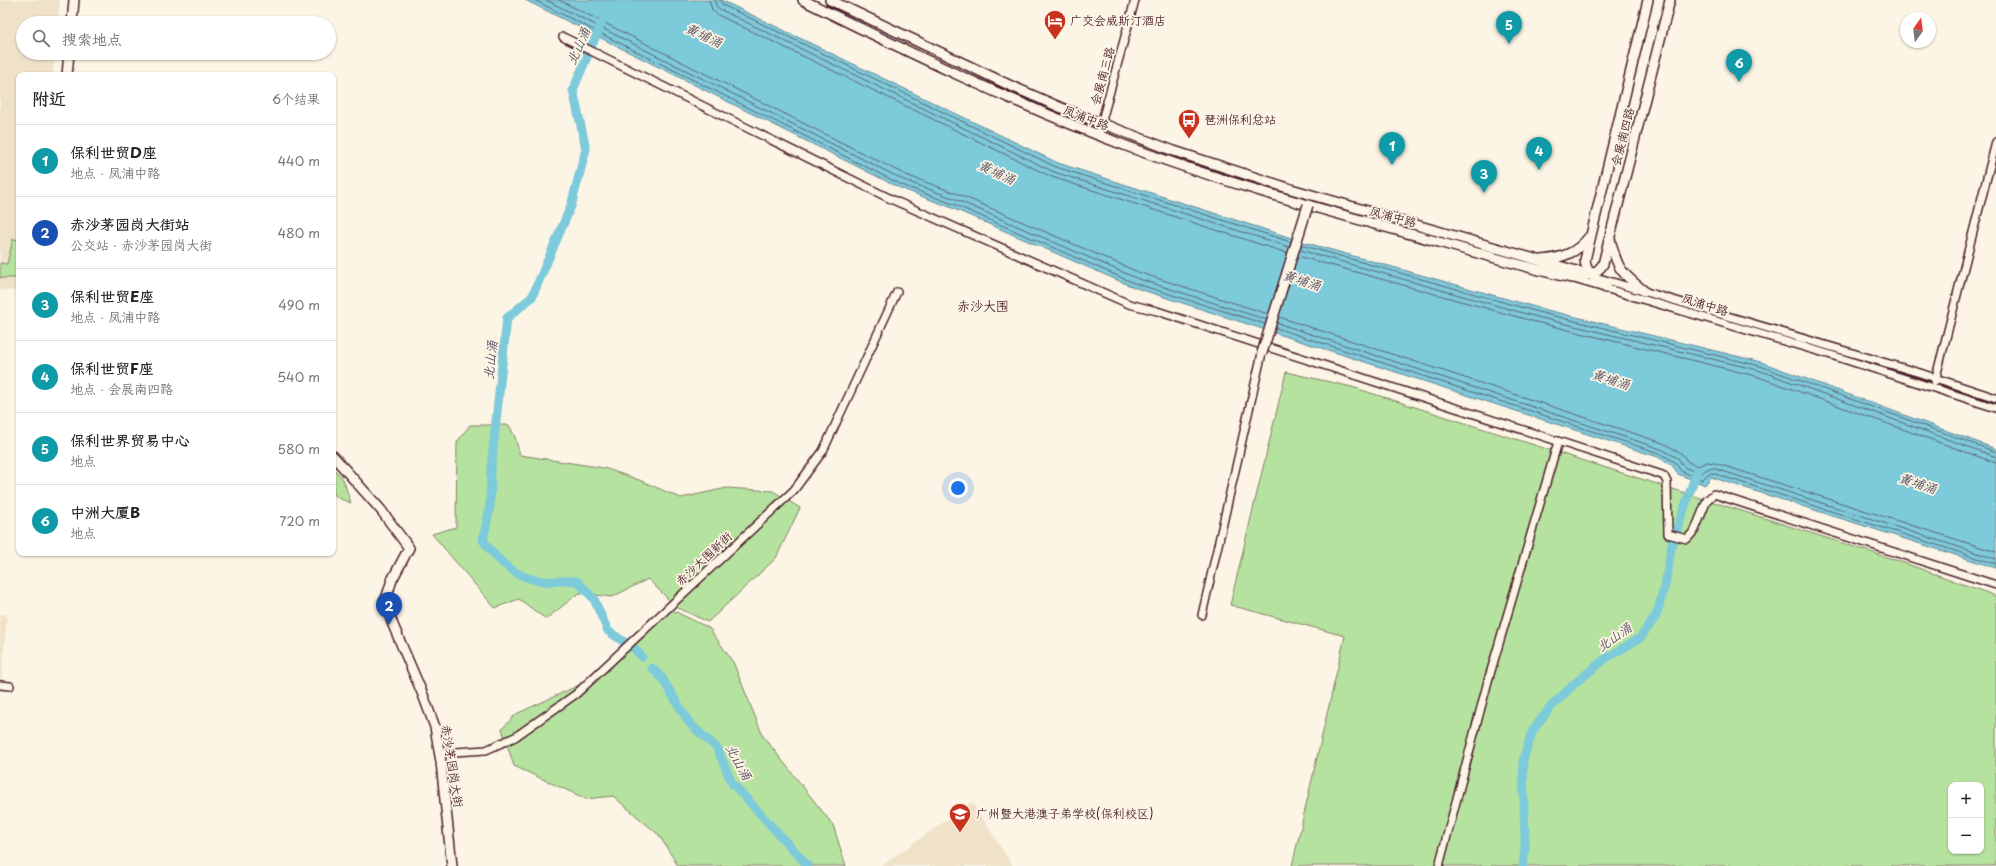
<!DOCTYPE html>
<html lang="zh">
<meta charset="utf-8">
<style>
:root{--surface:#fff;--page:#f2f2f2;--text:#222;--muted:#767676;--line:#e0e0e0;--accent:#c8321e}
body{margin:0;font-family:"Playpen Sans","LXGW WenKai TC",sans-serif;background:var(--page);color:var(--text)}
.controls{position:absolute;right:12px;bottom:12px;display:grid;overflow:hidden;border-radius:8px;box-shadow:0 1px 3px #0004}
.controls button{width:36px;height:36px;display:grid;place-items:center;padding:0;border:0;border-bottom:1px solid var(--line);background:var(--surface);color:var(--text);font:20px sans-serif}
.compass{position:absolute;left:1900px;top:12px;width:36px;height:36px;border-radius:50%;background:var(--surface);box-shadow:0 1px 3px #0004;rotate:14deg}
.you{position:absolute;left:958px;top:488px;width:14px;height:14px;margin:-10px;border:3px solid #fff;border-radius:50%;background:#1a73e8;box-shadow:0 0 0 6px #1a73e833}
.badge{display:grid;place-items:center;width:26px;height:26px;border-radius:50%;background:var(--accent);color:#fff;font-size:13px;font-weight:700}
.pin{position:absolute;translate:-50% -33px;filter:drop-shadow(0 1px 2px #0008)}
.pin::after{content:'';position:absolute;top:21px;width:14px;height:12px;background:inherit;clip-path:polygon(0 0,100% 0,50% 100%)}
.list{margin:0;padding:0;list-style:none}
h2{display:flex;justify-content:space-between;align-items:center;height:52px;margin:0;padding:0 16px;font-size:17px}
h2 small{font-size:13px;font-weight:400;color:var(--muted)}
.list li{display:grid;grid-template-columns:26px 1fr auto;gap:12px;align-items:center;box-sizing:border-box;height:72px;padding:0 16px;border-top:1px solid var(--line)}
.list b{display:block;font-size:15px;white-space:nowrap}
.list p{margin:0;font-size:13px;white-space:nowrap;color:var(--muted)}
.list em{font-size:13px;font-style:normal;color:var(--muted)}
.icon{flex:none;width:22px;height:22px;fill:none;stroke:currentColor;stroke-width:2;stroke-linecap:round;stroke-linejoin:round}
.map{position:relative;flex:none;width:1996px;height:866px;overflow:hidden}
.search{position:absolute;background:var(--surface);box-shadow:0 1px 3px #0004;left:16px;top:16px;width:320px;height:44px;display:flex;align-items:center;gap:10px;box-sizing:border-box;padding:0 14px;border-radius:22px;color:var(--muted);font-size:15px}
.panel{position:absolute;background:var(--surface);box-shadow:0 1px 3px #0004;left:16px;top:72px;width:320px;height:484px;border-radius:8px}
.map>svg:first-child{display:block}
.built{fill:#efe2c9}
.green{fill:#b6e29f;stroke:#808065;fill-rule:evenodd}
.water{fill:#7dcadb;stroke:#698695}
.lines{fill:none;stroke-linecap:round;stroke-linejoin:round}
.shore{stroke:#5e6371;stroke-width:1}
.canal{stroke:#7dcadb;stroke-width:9}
.minor-casing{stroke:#4a1f2b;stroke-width:10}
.tertiary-casing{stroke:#4a1f2b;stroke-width:12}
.minor{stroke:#fcf5e5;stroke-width:7}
.tertiary{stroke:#fcf5e5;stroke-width:9}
.tertiary-bridge-casing{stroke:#4a1f2b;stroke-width:12;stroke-linecap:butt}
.tertiary-bridge{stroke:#fcf5e5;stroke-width:9}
.labels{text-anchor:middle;stroke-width:3.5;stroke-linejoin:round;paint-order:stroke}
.poi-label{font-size:12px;fill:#4a1f2b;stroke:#fcf5e5;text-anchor:start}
.street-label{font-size:12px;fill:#4a1f2b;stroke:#fcf5e5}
.water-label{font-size:13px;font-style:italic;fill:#595260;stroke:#fcf5e5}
.neighbourhood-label{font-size:13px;fill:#4a1f2b;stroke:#fcf5e5}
</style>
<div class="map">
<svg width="1996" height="866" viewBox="0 0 1996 866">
<rect width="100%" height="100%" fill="#fcf5e5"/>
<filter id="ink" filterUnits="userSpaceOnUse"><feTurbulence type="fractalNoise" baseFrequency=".025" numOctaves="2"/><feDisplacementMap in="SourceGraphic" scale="8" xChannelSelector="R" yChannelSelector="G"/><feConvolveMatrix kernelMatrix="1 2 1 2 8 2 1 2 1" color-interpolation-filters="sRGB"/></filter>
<g filter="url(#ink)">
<path class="built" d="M0,0H60L58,23H23V53H55L53,75H19V291L0,290Z
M0,614L7,615L0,695Z
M972,802L1013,866H881Z"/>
<path class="green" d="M13,239L19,240V272L15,278H0V263L7,264Z
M1286,372L1352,387L1899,561L1996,596V866H1292L1345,636L1230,605ZM1951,785H1981V851H1951Z
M470,425H509L515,437L520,455L604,468L639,480L681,498L727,488L773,491L800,508L776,558L708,622L676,607L648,579L612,597L579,593L546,619L519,599L495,608L432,534L456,527L457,442Z
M333,468L343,479L351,503L338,498L333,493Z
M672,610L709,628L733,662L763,736L833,825L846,866H678L659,835L613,796L586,799L514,766L502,729L516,714L599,676Z"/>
<path class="water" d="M525,0H721L1058,163L1307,243L1539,308L1761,362L1996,449V568L1711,477L1705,485L1678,474L1672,465L1658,457L1133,287L952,208L900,188Z"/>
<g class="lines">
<path class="shore" d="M534,0L902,185L953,204L1134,283L1265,324
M546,0L904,180L955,199L1136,278L1267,320
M559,0L906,175L958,194L1138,272L1268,314
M709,0L712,10L718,15L1052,177L1287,253
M715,0L716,6L721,10L1054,172L1289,247
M720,0L723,5L1056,167L1291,242
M1301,245L1538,312L1760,366L1996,452
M1300,250L1537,317L1758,370L1996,457
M1298,256L1536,322L1756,376L1996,463
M1279,317L1663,443L1681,453L1688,462L1698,466L1707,462L1715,463L1996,552
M1277,323L1661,449L1678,458L1684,467L1700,474L1707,469L1713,468L1996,559
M1276,328L1659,453L1675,462L1681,471L1702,480L1708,474L1712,473L1996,564"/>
<path class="canal" d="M601,24L573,90L586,149L571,206L532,297L507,318L491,468L490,507L483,540C496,560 517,579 543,581C554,582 566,580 577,581L594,599L608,631L635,649L642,657
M652,668L662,678L690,724L717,748L732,783L808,866
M1523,866L1525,847L1523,760L1533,730L1549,709L1574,684L1605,659L1640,638L1656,616L1665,585L1672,544L1697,471"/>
<g class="minor-casing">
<path id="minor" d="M563,37L893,200L1129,304L1157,311L1659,474L1664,476L1667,482L1668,534L1687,539L1695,530L1707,500L1714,494L1996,585
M1098,135L1135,0
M1592,276L1920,373L1996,398
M1574,279L1828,354L1996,408
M1935,381L1996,142
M1202,615L1262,353
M0,685L10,686
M440,753L486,750L515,737L576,694L794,490L823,451L897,292
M1439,866L1488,681L1558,442"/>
</g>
<g class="tertiary-casing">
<path id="tertiary" d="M803,0C910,53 1017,105 1129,147C1217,180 1309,206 1400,231C1457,247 1513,264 1571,278C1583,276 1596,276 1603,264L1670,0
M830,0L1009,85L1064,109L1174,151L1291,189L1587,274
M72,23L74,0
M67,75L69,53
M1610,239C1617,268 1620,272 1644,291
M1542,260C1562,258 1577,253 1589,237
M1606,288C1596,280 1586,273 1585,260L1648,0
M333,456L381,510L409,548L392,580L385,602L393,625L423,695L435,727L441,762L452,866"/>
</g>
<use href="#minor" class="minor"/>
<use href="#tertiary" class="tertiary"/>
<g class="tertiary-bridge-casing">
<path id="tertiary-bridge" d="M1262,353L1308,205"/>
</g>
<use href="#tertiary-bridge" class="tertiary-bridge"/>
</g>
</g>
<defs>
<g id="hotel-pin" transform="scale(1.15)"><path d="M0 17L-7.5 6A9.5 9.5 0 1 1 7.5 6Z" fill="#c8321e" stroke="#fcf5e5"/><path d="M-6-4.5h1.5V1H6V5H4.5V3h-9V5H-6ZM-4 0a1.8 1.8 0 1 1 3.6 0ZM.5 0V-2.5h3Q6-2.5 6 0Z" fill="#fff"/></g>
<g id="bus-pin" transform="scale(1.15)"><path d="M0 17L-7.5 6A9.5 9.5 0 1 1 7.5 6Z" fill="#c8321e" stroke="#fcf5e5"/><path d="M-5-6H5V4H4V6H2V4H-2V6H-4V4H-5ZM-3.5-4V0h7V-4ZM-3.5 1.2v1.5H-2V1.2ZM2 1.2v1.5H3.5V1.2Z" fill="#fff"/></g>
<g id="school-pin" transform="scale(1.15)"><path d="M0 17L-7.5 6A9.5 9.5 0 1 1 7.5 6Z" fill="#c8321e" stroke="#fcf5e5"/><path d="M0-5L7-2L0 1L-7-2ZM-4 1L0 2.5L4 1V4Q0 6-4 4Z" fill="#fff"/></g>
</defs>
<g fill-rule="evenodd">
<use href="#hotel-pin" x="1055" y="21"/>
<use href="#bus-pin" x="1189" y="120"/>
<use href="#school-pin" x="960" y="814"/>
</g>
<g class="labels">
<g class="poi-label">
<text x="1070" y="25">广交会威斯汀酒店</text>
<text x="1204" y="124">琶洲保利总站</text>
<text x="976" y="818">广州暨大港澳子弟学校(保利校区)</text>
</g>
<g class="street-label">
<text transform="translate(1103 76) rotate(-75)" y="4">会展南三路</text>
<text transform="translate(1086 118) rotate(21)" y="4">凤浦中路</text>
<text transform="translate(1623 137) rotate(-76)" y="4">会展南四路</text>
<text transform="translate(1393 217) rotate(15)" y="4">凤浦中路</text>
<text transform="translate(1705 305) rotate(17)" y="4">凤浦中路</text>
<text transform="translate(704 559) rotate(-43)" y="4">赤沙大围新街</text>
<text transform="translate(452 766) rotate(81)" y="4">赤沙茅园岗大街</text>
</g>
<g class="water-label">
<text transform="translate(704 35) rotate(25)" y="5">黄埔涌</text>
<text transform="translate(578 46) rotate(-66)" y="5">北山涌</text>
<text transform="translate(997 172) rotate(25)" y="5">黄埔涌</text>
<text transform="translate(1302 280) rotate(18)" y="5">黄埔涌</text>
<text transform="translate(490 360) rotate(-84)" y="5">北山涌</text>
<text transform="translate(1611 379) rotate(18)" y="5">黄埔涌</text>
<text transform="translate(1918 483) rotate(19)" y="5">黄埔涌</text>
<text transform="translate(1614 637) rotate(-35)" y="5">北山涌</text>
<text transform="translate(739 762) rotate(61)" y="5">北山涌</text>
</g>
<g class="neighbourhood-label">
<text x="983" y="311">赤沙大围</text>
</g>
</g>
</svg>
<div class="controls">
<button>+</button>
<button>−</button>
</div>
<svg class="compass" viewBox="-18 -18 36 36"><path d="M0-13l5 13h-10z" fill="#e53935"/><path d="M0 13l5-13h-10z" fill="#767676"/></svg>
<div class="you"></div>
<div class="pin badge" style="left:1392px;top:165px;background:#0f9aa8">1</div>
<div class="pin badge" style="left:389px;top:625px;background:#1a4fb4">2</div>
<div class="pin badge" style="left:1484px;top:193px;background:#0f9aa8">3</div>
<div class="pin badge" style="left:1539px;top:170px;background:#0f9aa8">4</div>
<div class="pin badge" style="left:1509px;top:44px;background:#0f9aa8">5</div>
<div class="pin badge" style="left:1739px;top:82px;background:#0f9aa8">6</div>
<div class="search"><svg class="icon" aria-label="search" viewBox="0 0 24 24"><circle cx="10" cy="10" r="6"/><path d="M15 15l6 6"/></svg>搜索地点</div>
<section class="panel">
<h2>附近<small>6个结果</small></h2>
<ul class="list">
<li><span class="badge" style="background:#0f9aa8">1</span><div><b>保利世贸D座</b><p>地点 · 凤浦中路</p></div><em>440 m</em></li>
<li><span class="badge" style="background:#1a4fb4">2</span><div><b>赤沙茅园岗大街站</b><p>公交站 · 赤沙茅园岗大街</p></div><em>480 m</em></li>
<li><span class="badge" style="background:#0f9aa8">3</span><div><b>保利世贸E座</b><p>地点 · 凤浦中路</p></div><em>490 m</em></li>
<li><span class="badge" style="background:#0f9aa8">4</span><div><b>保利世贸F座</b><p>地点 · 会展南四路</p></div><em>540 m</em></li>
<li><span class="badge" style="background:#0f9aa8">5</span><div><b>保利世界贸易中心</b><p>地点</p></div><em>580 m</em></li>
<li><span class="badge" style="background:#0f9aa8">6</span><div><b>中洲大厦B</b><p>地点</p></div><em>720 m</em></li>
</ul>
</section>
</div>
